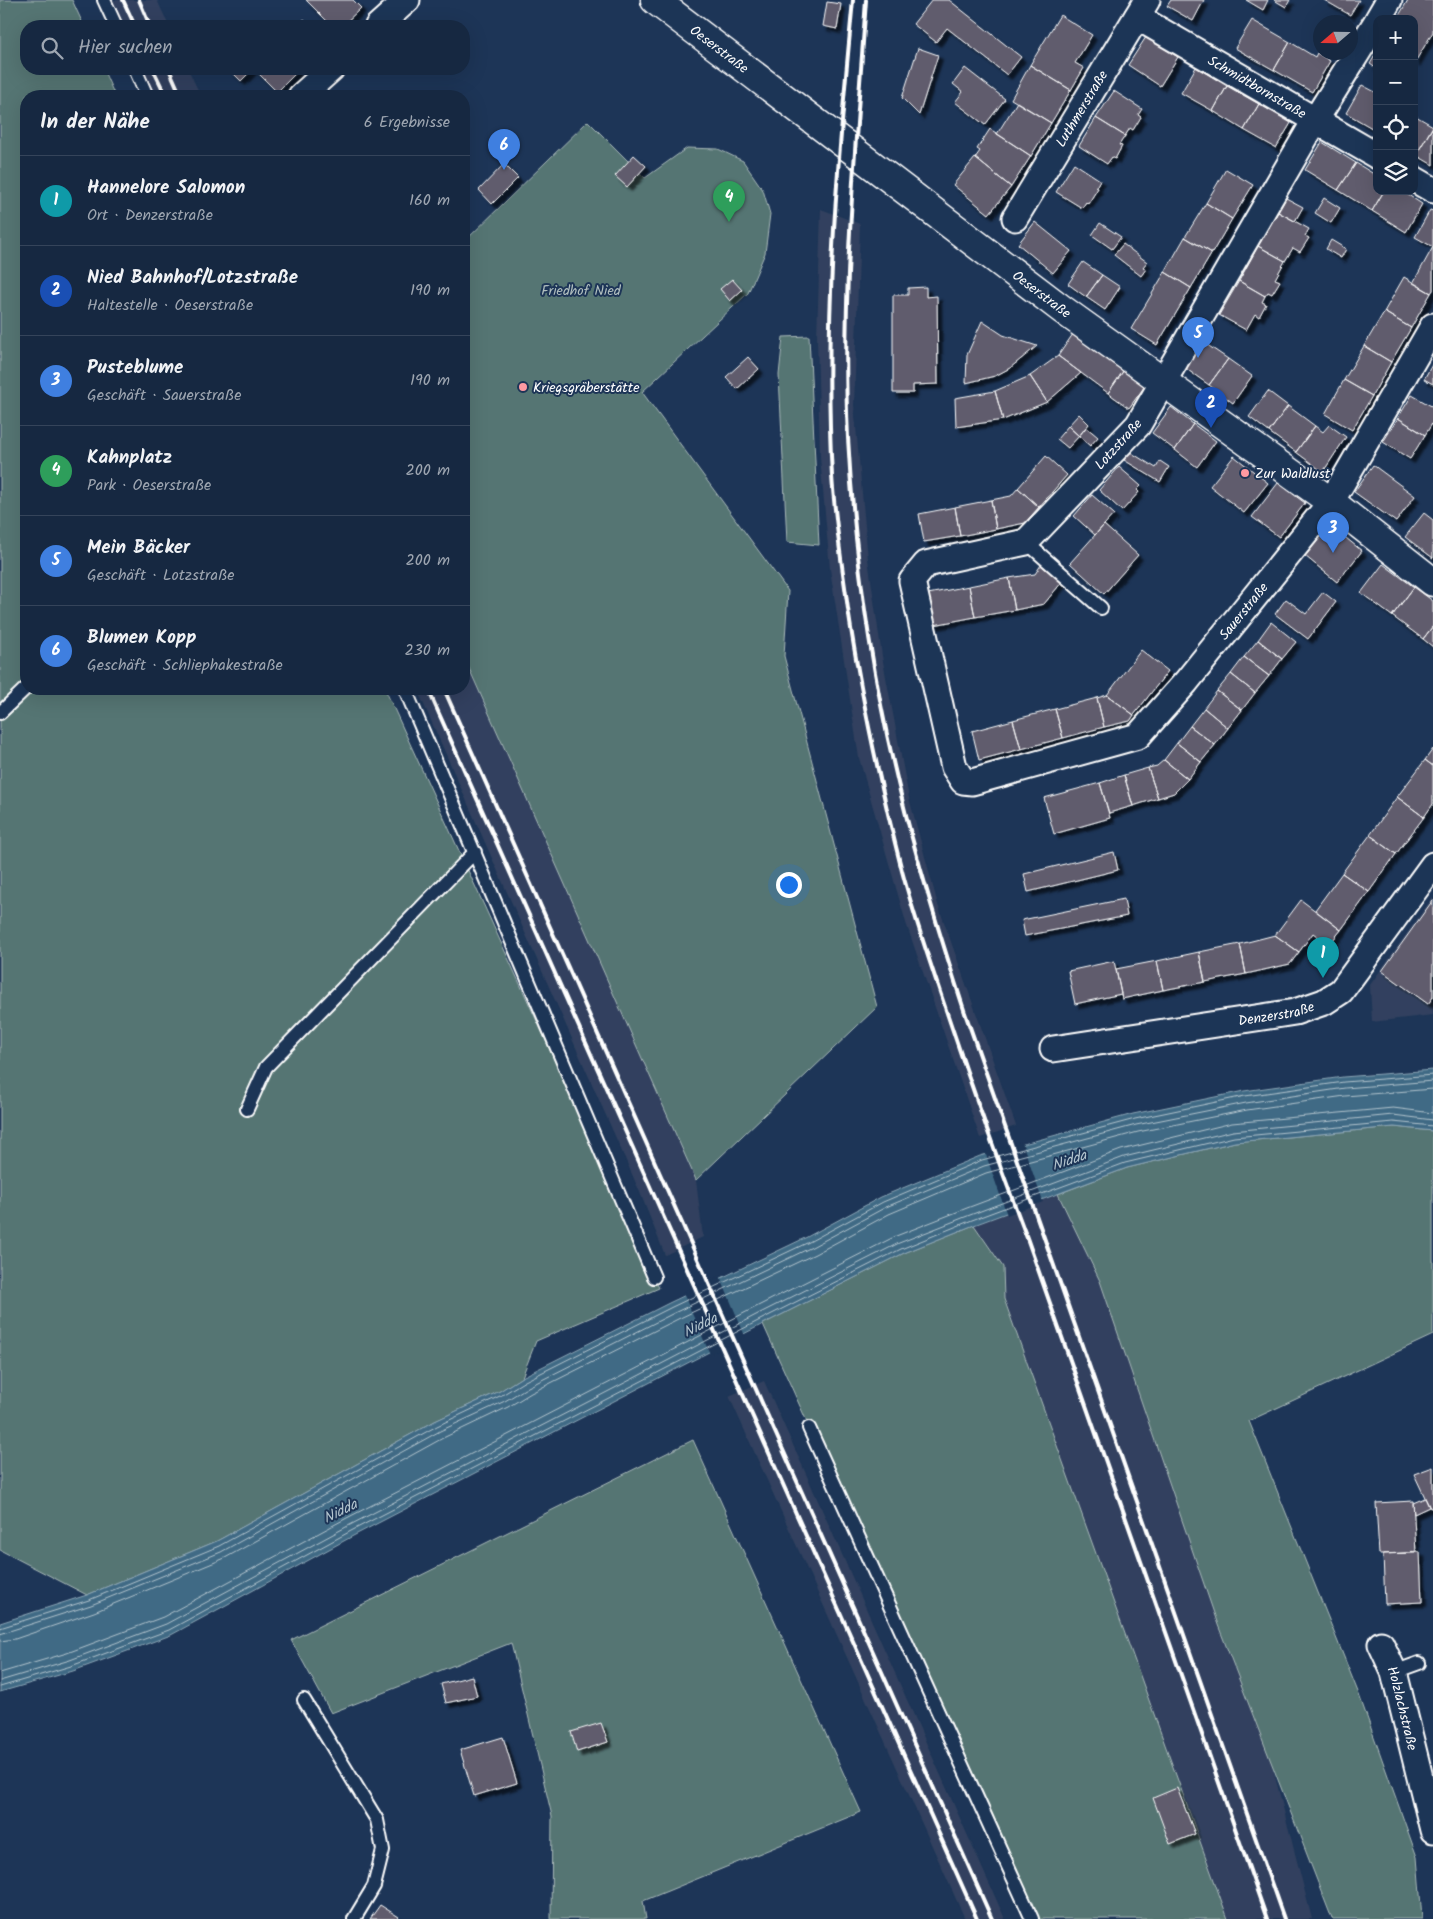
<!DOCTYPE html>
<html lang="de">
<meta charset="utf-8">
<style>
:root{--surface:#162841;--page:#1f3048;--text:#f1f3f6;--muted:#9ea6b1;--line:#35445a;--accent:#8abfa5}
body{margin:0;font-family:Kalam,sans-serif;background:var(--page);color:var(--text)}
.controls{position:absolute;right:15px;top:15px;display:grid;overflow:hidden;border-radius:10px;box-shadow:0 5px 20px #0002}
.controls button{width:45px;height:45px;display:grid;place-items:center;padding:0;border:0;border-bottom:1px solid var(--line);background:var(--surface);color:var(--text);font:25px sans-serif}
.compass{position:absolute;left:1313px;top:15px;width:45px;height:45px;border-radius:50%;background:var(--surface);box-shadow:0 5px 20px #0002;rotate:250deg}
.you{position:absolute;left:788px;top:884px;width:18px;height:18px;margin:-12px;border:4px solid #fff;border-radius:50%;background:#1a73e8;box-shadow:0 0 0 8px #1a73e833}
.badge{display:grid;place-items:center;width:32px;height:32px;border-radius:50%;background:var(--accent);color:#fff;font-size:16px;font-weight:700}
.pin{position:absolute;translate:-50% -41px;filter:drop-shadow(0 1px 2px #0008)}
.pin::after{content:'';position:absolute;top:26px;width:18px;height:15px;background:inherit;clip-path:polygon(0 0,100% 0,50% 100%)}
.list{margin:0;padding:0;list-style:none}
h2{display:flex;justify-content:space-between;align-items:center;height:65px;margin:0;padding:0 20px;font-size:21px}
h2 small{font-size:16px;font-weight:400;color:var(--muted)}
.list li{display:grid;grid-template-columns:32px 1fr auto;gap:15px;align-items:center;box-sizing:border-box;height:90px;padding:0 20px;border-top:1px solid var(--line)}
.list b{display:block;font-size:19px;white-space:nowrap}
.list p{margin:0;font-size:16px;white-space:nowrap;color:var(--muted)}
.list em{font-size:16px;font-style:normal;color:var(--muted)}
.icon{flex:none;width:28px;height:28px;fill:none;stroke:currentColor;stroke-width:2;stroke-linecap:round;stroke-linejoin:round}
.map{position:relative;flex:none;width:1433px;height:1919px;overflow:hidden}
.search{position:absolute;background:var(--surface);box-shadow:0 5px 20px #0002;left:20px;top:20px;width:450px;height:55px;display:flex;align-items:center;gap:12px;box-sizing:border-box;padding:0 18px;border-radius:20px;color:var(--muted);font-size:19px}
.panel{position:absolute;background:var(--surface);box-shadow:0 5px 20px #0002;left:20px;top:90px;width:450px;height:605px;border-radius:20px}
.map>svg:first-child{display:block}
.built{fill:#31415e}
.green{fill:#547473;stroke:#aabab9}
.water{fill:#406b85;stroke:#8ca6b6}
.pier{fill:#1d3557}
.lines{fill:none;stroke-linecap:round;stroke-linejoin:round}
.shore{stroke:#b3c4ce;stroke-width:1}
.building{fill:#605c6d;stroke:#fff;filter:url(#shadow)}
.service-casing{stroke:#fff;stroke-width:16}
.minor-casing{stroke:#fff;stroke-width:29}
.tertiary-casing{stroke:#fff;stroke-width:31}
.service{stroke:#1d3557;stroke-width:12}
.minor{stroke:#1d3557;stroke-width:25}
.tertiary{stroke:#1d3557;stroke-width:28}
.rail{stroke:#fff;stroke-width:4}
.poi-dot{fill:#ff9aa2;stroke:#1d3557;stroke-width:2}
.labels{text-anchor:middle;stroke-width:4;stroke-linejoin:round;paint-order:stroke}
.street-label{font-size:14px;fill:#fff;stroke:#1d3557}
.park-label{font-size:14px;fill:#b2c0c0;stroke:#1d3557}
.poi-label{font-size:14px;fill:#fff;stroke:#1d3557;text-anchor:start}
.water-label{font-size:15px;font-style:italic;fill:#b3c4ce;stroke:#1d3557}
</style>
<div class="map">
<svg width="1433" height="1919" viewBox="0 0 1433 1919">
<defs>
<filter id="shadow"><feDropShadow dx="4.5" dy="4.5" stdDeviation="1" flood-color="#0009"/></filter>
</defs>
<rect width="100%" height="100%" fill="#1d3557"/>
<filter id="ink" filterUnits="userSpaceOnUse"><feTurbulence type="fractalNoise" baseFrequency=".02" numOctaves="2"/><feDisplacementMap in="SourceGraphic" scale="10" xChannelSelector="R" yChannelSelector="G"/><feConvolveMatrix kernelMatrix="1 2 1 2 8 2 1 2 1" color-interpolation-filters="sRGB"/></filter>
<g filter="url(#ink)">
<path class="built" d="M108,0H157L169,26H120Z
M139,69H188L201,96H151Z
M821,209L860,224L854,405L868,559L882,656L909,798L938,905L1016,1126L980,1138L906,923L859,758L830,569L820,457L817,337Z
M464,657L696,1180L703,1237L665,1255L639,1190L417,689H464Z
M1433,897V1015L1372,1022L1370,985Z
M1058,1194L1100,1281L1218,1625L1271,1761L1312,1919H1228L1004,1299L1003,1267L974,1225Z
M764,1381L802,1465L1005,1919H965L729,1396Z"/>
<path class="green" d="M0,0H72L84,26H26V69H103L115,96H26V689H385L659,1288L536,1341L522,1377L500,1391L435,1421L217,1541L87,1595L0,1550Z
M588,121L645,178L687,148L718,149L743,161L763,190L770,214L765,253L748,293L642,392L788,591L784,656L877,1007L696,1180L464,657V242Z
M809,336L819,545L787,542L779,375L783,337Z
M1394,1127L1433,1131V1335L1249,1421L1358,1692L1417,1857L1422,1919H1332L1218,1625L1100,1281L1058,1194L1127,1168L1235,1142Z
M974,1225L1003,1267L1004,1299L1228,1919H1031L763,1324L904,1253Z
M693,1440L861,1812L643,1901L646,1919H551L552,1816L511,1643L331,1713L291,1640Z"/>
<path class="water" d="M1433,1070V1131L1394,1127L1235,1142L1127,1168L974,1225L904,1253L763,1324L353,1536L171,1635L73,1671L0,1692V1623L87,1595L217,1541L435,1421L500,1391L522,1377L669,1303L807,1237L881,1197L980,1156L1133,1114L1244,1091L1343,1077Z"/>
<path class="pier" d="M1022,1142L1043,1202L1007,1215L985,1152Z
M720,1276L745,1336L710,1354L683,1293Z"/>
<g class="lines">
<path class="shore" d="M0,1628L89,1600L219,1546L437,1426L502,1395L525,1381L672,1307L809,1242L883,1202L982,1160L1135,1119L1245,1096L1344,1082L1433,1075
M0,1634L91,1605L221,1552L440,1431L505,1401L528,1387L674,1313L812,1247L886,1207L984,1166L1136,1125L1246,1103L1345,1088L1433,1081
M0,1641L15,1639L94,1612L225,1558L443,1438L508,1407L531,1393L678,1319L815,1254L889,1214L986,1173L1138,1132L1247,1110L1345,1096L1433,1089
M0,1673L67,1653L163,1617L345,1519L754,1308L896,1236L967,1208L1121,1150L1232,1123L1393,1108L1433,1113
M0,1681L70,1660L166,1624L348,1526L758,1314L899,1243L970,1215L1124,1157L1233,1131L1393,1115L1433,1120
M0,1687L71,1666L169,1630L351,1531L760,1320L901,1249L972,1220L1125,1163L1234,1137L1393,1122L1433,1126"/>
</g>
<path class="building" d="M306,0H353L361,8L342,26H332Z
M932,0H949L1021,57L1007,75L947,28L936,42L913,24Z
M1171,0H1204L1193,21L1167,6Z
M1246,0H1268L1263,10Z
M1274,0H1290L1286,7Z
M1324,0H1359L1350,15Z
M1408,0H1433V32L1415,62L1414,19H1397Z
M827,2L841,4L837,29L823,26Z
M1060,15L1092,35L1075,63L1084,68L1071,90L1030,65Z
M304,19L312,26H297Z
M1252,20L1290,42L1274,70L1235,48Z
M1146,37L1178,57L1160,86L1128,65Z
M1290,42L1315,57L1317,53L1330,61L1312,92L1274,70Z
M918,48L938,55L919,115L902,98Z
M1377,52V69L1370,64Z
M1030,65L1071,90L1051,123L1011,99Z
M1196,67L1227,86L1213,111L1181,93Z
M965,68L1005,99L985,125L955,102L963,92L953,84Z
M229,69H253L241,81Z
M254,69H296L298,71L277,92Z
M1362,85L1377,93V131L1346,113Z
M1227,86L1259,104L1244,130L1213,111Z
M1114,91L1142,109L1138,115L1141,117L1133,130L1130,128L1125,136L1096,118Z
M1017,102L1051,123L1031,156L997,134Z
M1259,104L1291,123L1276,148L1244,130Z
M1414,115L1433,126L1416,155L1414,153Z
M1096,118L1125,136L1119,145L1122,146L1115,159L1112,157L1107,164L1079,146Z
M1433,127V165L1416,155Z
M990,129L1031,156L1011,187L975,158L980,151L977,149Z
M1322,142L1356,163L1338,190L1305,170Z
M634,155L646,166L627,187L615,176Z
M975,158L1011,187L989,214L953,185Z
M1074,163L1100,180L1096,187L1098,188L1088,204L1086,202L1082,208L1056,192Z
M1356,163L1377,176V191H1384L1372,211L1338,190Z
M504,164L518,178L492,204L479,190Z
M1226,169L1253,185L1232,219L1206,203Z
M1384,191H1402L1422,204L1406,232L1372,211Z
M1286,198L1303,207L1295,221L1278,212Z
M1324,198L1340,208L1331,223L1315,213Z
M1206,203L1232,219L1212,253L1185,237Z
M1430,210L1433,211V247L1415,237Z
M1278,212L1309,229L1305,236L1309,238L1300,252L1293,248L1285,261L1258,246Z
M1035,222L1071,251L1053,273L1018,244Z
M1100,223L1121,237L1112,249L1092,235Z
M1185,237L1212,253L1191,288L1165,272Z
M1331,240L1346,249L1341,258L1326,249Z
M1123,244L1147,262L1143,267L1146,269L1141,276L1114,255Z
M1258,246L1285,261L1275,279L1280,281L1272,294L1268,292L1265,296L1239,281Z
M1433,247V290L1431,293L1413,283Z
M1083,262L1102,275L1086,297L1068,284Z
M1165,272L1191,288L1157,345L1131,329Z
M1102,275L1120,287L1105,310L1086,297Z
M1404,277L1431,293L1411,328L1384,312Z
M732,279L742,290L730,301L720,289Z
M1239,281L1265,296L1262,302L1266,304L1259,317L1255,314L1246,330L1219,315Z
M926,287V297L937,296L938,384L913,385V393H893V295H908V288Z
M1384,312L1411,328L1391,362L1364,346Z
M982,321L1003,335L1037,346L1010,368L995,376L966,383L967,355Z
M1073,334L1124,370L1108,393L1058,356Z
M1203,342L1228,359L1209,385L1185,368Z
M1364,346L1391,362L1372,396L1344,380Z
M1058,356L1081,373L1047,402L1030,376Z
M748,357L759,369L737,389L726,377Z
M1228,359L1252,376L1233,403L1209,385Z
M1433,363V384L1424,379Z
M1124,370L1145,386L1129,408L1108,393Z
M1030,376L1047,402L1003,420L995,391Z
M1344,380L1372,396L1352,430L1325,414Z
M995,391L1003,420L956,427L955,398Z
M1268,391L1288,406L1269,432L1249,417Z
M1412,395L1433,407V422L1425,435L1398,418Z
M1288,406L1315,426L1296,452L1269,432Z
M1171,407L1193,424L1175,450L1152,433Z
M1079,414L1089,424L1079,436L1068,426Z
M1398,418L1425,435L1410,459L1383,442Z
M1193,424L1216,441L1197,467L1175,450Z
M1329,425L1346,437L1323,472L1296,452L1315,426L1323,432Z
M1068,426L1079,436L1068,448L1057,439Z
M1086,427L1098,437L1090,446L1079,436Z
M1130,452L1156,468L1160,461L1169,467L1160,482L1124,460Z
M1046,456L1067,475L1039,507L1018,488Z
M1234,456L1268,483L1244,513L1210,486Z
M1373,465L1415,496L1396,522L1354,492Z
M1119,467L1141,486L1137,490L1139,492L1122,511L1099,490Z
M1278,483L1305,503L1279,537L1252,517Z
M1018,488L1039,507L1025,523L996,529L991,500L1011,496Z
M1092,495L1114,514L1095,535L1074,516Z
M991,500L996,529L960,536L955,507Z
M955,507L960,536L924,542L919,514Z
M1424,513L1433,520V558L1405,537Z
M1104,525L1138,555L1104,594L1070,563Z
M1330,525L1362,551L1337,582L1305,556Z
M1383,564L1414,587L1392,616L1361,593Z
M1041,565L1062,582L1044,604L1015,610L1009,578L1035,574Z
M1009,578L1015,610L975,617L969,586Z
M969,586L975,617L934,625L928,594Z
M1414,587L1433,601V626L1423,639L1392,616Z
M1323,592L1336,602L1308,639L1275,614L1286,599L1306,614Z
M1271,622L1296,642L1282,659L1258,640Z
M1433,626V647L1423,639Z
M1258,640L1282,659L1269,676L1244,657Z
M1141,650L1168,671L1134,715L1107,695Z
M1244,657L1269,676L1255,693L1231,674Z
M1231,674L1255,693L1242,710L1217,691Z
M1217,691L1242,710L1228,728L1204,708Z
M1107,695L1134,715L1130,721L1104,727L1097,698Z
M1097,698L1104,727L1063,738L1055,709Z
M1204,708L1228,728L1215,745L1190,726Z
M1055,709L1063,738L1021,749L1013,720Z
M1013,720L1021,749L979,760L972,731Z
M1190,726L1215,745L1201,762L1177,743Z
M1177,743L1201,762L1188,779L1164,760Z
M1433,749V766L1425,760Z
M1164,760L1188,779L1174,793L1158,798L1148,768L1157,766Z
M1425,760L1433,766V804L1424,817L1397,797Z
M1148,768L1158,798L1133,806L1124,775Z
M1124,775L1133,806L1109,813L1100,783Z
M1100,783L1110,818L1054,834L1044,798Z
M1397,797L1424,817L1396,854L1370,835Z
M1370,835L1396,854L1369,892L1342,873Z
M1114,852L1118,870L1028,892L1024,874Z
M1342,873L1369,892L1341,930L1315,910Z
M1124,899L1127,916L1025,936L1022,920Z
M1301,900L1341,930L1329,945L1313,933L1299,952L1275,935Z
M1433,900V997L1428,1004L1382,971Z
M1275,935L1299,952L1290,964L1246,974L1240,944Z
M1240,944L1246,974L1205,982L1199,952Z
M1199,952L1205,982L1163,990L1157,961Z
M1114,961L1121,994L1075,1004L1068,971Z
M1157,961L1163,990L1122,999L1116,969Z
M1433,1467V1507L1430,1508L1414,1474Z
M1425,1498L1429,1507L1414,1514L1413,1503Z
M1413,1501L1416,1553L1379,1554L1376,1503Z
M1420,1552L1422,1602L1385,1604L1383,1554Z
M472,1676L477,1696L446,1703L441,1684Z
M601,1723L608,1742L577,1752L571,1732Z
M503,1737L517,1783L474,1796L460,1750Z
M1177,1788L1195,1834L1170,1844L1153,1798Z
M380,1905L399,1917L398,1919H370Z"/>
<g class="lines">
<g class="service-casing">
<path id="service" d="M104,0L116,26
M135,69L147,96
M1026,542L1101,608
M405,689L654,1277
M0,713L26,688
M247,1109L266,1067L475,852
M809,1428L1032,1919
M1394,1672L1419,1663
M304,1700L377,1820L383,1850L374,1886L354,1919"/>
</g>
<g class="minor-casing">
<g id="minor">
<path id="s1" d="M1137,17L1377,156"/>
<path d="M1378,19L1389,0"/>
<path id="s2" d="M1377,21L1316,119L1138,425L1026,542L926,564L912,581L954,767L963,781L972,782L1138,736L1186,682L1331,502L1433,326"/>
<path d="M378,26L407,0"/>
<path d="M301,96L331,69"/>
<path d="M1414,179L1433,190"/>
<path id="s3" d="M1015,218L1147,0"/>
<path id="s4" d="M1053,1049L1295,1012L1324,1002L1341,991L1433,865"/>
<path id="s5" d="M1381,1644L1394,1672L1433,1830"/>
</g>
</g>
<g class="tertiary-casing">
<g id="tertiary">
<path id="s6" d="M655,0L1063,310L1331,502L1433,582"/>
</g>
</g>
<use href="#service" class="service"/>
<use href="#minor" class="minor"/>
<use href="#tertiary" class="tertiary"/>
<path class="rail" d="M123,0L135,26
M139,0L150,26
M853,0C838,158 823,317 832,476C835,521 842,565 848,609C861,697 880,784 902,871C915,920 932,968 948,1016C973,1091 999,1164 1027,1238L1267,1919
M866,0C856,146 841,292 848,438C855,565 874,692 906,815C923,882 944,948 965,1013L1284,1919
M153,69L166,96
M169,69L181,96
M428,689L977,1919
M444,689L992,1919"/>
</g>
</g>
<g class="poi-dot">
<circle cx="523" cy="387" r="5"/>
<circle cx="1245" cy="473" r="5"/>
</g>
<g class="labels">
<g class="street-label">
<text dy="5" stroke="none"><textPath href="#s6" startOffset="81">Oeserstraße</textPath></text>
<text dy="5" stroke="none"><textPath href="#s1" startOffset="139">Schmidtbornstraße</textPath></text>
<text dy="5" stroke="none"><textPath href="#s3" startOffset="128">Luthmerstraße</textPath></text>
<text dy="5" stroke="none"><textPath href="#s6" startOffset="486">Oeserstraße</textPath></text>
<text transform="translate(1118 444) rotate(-48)" y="5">Lotzstraße</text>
<text dy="5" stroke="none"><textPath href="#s2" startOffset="1308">Sauerstraße</textPath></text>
<text dy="5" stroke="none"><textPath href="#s4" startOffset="226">Denzerstraße</textPath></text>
<text dy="5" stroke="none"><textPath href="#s5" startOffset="68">Holzlachstraße</textPath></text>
</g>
<g class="park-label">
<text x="581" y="295">Friedhof Nied</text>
</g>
<g class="poi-label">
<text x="533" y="392">Kriegsgräberstätte</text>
<text x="1255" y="478">Zur Waldlust</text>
</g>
<g class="water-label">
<text transform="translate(1069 1160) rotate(-19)" y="5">Nidda</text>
<text transform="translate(700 1325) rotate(-27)" y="5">Nidda</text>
<text transform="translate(340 1511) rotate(-27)" y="5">Nidda</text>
</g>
</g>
</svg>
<div class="controls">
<button>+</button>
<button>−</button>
<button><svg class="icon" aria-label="locate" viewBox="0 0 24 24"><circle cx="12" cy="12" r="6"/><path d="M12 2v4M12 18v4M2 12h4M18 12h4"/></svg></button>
<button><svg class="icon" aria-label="layers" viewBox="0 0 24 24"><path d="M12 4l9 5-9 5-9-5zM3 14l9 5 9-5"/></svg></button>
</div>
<svg class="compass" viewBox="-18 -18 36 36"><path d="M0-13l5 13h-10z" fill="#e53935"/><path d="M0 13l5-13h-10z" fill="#9ea6b1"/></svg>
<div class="you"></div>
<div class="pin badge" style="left:1323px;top:978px;background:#0f9aa8">1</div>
<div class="pin badge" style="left:1211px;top:428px;background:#1a4fb4">2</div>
<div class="pin badge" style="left:1333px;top:553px;background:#3f7fe0">3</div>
<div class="pin badge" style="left:729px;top:222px;background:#2e9e5b">4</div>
<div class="pin badge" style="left:1198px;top:358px;background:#3f7fe0">5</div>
<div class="pin badge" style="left:504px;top:170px;background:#3f7fe0">6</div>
<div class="search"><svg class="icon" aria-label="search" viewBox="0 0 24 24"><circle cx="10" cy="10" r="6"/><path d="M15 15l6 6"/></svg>Hier suchen</div>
<section class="panel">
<h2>In der Nähe<small>6 Ergebnisse</small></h2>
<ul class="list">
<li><span class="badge" style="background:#0f9aa8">1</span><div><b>Hannelore Salomon</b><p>Ort · Denzerstraße</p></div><em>160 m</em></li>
<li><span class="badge" style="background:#1a4fb4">2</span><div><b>Nied Bahnhof/Lotzstraße</b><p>Haltestelle · Oeserstraße</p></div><em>190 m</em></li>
<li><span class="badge" style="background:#3f7fe0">3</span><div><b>Pusteblume</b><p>Geschäft · Sauerstraße</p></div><em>190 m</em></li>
<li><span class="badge" style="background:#2e9e5b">4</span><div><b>Kahnplatz</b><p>Park · Oeserstraße</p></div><em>200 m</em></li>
<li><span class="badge" style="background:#3f7fe0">5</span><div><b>Mein Bäcker</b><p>Geschäft · Lotzstraße</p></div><em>200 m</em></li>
<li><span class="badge" style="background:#3f7fe0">6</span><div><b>Blumen Kopp</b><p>Geschäft · Schliephakestraße</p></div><em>230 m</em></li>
</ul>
</section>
</div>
